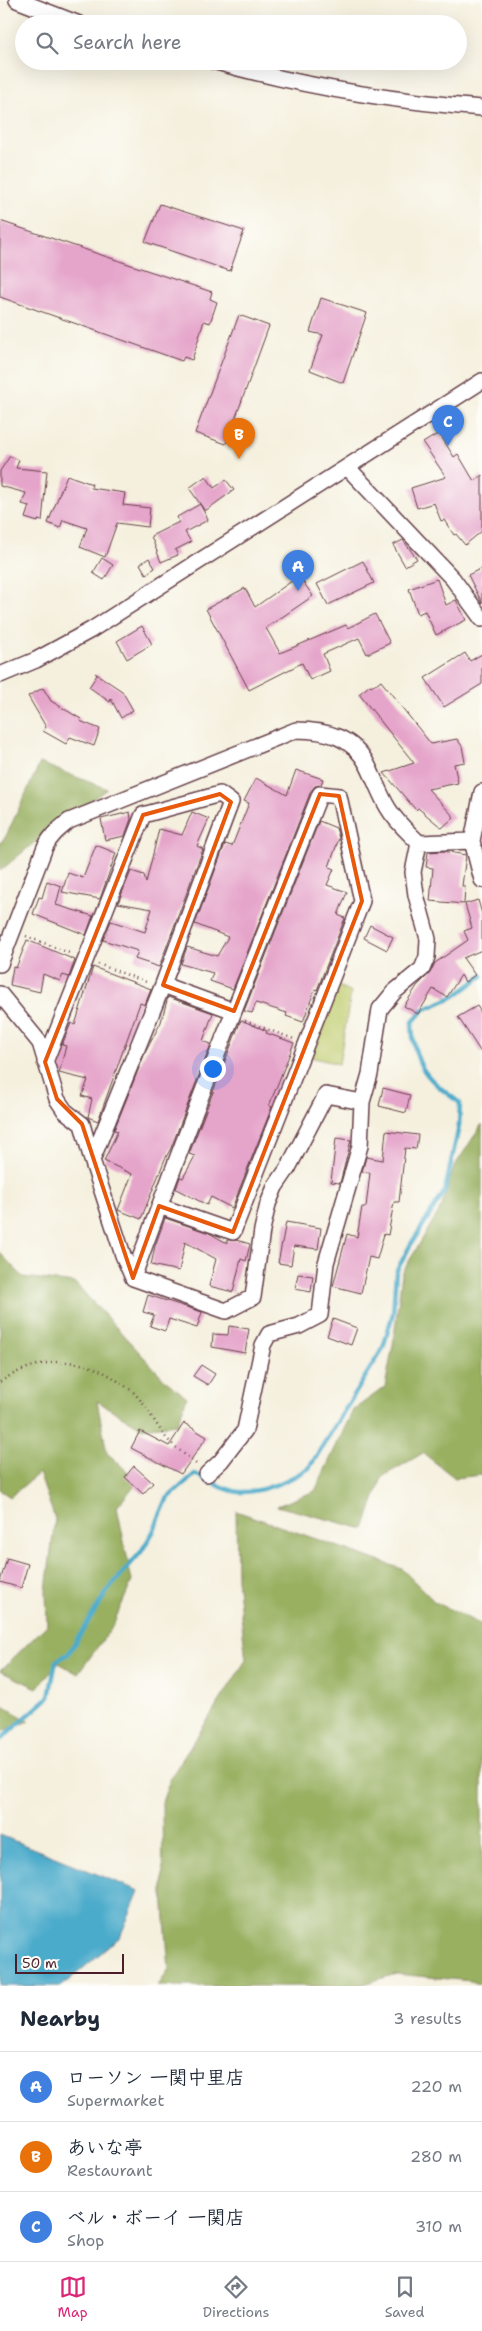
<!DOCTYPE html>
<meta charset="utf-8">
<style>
:root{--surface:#fff;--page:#f6f6f7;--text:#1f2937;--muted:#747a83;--line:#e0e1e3;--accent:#db2777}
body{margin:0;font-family:"Shantell Sans","Klee One",sans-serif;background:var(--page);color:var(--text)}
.scale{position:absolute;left:15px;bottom:12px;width:109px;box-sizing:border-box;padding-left:5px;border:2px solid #4a1f2b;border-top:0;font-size:14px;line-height:18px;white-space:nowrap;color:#4a1f2b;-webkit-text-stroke:4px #fdfcf7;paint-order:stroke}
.you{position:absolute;left:212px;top:1068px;width:18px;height:18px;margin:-12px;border:4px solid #fff;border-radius:50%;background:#1a73e8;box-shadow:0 0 0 8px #1a73e833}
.badge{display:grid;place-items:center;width:32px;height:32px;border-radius:50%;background:var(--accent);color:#fff;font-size:16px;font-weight:700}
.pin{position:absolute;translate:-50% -41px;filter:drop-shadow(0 1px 2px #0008)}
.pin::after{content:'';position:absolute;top:26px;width:18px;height:15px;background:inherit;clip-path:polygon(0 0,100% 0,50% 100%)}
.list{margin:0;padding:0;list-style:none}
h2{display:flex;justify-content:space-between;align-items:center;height:65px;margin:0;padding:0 20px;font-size:21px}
h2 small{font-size:16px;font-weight:400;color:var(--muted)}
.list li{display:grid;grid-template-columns:32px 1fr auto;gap:15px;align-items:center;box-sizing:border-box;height:70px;padding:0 20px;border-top:1px solid var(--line)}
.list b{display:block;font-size:19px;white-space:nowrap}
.list p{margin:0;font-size:16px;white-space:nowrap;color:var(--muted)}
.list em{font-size:16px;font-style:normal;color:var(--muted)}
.icon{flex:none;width:28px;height:28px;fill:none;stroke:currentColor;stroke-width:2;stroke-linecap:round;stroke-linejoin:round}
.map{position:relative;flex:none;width:482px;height:1986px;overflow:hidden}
.search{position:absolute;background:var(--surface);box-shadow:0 5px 20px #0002;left:15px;right:15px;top:15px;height:55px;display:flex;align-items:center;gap:12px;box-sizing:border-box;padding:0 18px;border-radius:28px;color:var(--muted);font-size:19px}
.sheet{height:275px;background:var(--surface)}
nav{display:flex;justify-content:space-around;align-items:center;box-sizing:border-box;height:70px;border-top:1px solid var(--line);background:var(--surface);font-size:14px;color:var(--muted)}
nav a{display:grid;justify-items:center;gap:2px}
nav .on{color:var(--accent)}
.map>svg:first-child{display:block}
.green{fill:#c0cc6e;stroke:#85764c}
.forest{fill:#98b061;stroke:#716846}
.water{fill:#4cabcb;stroke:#4b657b}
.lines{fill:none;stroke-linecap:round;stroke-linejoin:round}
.stream{stroke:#4cabcb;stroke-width:4.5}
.building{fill:#e5a4ca}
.minor-casing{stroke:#643e46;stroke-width:18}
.path{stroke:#643e46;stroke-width:2.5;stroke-dasharray:1 4;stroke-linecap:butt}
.minor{stroke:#fff;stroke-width:15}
.marked{fill:none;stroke:#e8590c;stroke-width:4;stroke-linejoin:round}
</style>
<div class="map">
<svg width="482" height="1986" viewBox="0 0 482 1986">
<rect width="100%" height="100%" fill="#fdfcf7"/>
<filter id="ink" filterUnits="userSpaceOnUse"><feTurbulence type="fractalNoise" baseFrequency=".02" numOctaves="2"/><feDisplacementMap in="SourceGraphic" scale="10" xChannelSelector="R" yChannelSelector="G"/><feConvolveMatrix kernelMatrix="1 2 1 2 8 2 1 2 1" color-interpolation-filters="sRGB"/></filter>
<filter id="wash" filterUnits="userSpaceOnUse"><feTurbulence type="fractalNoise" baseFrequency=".0096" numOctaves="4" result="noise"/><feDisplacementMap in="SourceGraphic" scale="20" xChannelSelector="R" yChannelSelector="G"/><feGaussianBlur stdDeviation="1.12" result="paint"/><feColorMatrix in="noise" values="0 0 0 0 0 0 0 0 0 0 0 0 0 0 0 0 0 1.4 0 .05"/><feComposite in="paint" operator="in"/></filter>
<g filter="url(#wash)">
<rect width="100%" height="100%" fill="#f5f0de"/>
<path class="green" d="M336,985L351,992L339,1064L310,1057Z"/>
<path class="forest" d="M40,763L107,789L47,832L0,871V843L6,836Z
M482,1124V1475L455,1478L423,1453L382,1477L364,1529L277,1506L315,1491L353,1410L385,1387L393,1345L402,1273L442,1206L454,1167Z
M0,1253L23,1277L75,1283L167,1382L187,1397L177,1424L141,1428L97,1401L107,1453L138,1481L117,1507L132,1581L112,1627L78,1674L59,1663L37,1688L0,1671L47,1625L46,1590L55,1519L39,1473L10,1497L0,1490Z
M236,1511L402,1569L435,1602L482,1625V1985L471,1981L396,1974L357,1986H158L169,1969L163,1894L162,1802L171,1777L246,1660L237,1579Z
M0,1704L29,1721L0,1732Z"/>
<path class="water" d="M0,1835L139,1891L120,1937L62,1986H0Z"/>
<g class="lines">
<path class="stream" d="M0,1740L49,1697L56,1661L68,1654L108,1590L141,1552L153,1532L167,1499L195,1474C208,1480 225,1491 239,1492C262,1493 290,1480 309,1468L383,1348L393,1313L396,1272L411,1244L445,1191L459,1126L460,1103C427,1079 413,1067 412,1023L423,1010L455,996L482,976"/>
</g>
<g id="blocks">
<path class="building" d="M160,204L244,231L230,271L145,242Z
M0,221L212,292L210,299L217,302L210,323L204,321L192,360L184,357L182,361L0,297Z
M321,298L367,313L343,383L310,370L323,335L310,332Z
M239,315L269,326L226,444L195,433Z
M439,433L454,457L458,454L474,481L482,475V531L465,545L456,534L454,535L444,520L441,521L434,503L417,508L411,488L446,477L423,443Z
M10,456L19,460L16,468L47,471L42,521L38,520V522L25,518L29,506L22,504L26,493L0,486V471Z
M67,475L92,484L91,488L125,493L123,505L150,508L148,527L117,523L105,557L80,547L87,528L63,520L60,528L48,523Z
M206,476L214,488L226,480L234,490L205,511L189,488Z
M200,504L208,520L185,532L191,542L175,550L178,555L161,562L151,536L179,522L177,517Z
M403,540L417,559L405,566L393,545Z
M102,558L113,565L104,580L93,573Z
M149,558L155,568L146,574L140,564Z
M363,561L374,583L328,605L317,584Z
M482,568V603L468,575Z
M299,576L313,596L266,628L280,653L346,625L348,628L375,614L390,643L367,654L359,638L323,654L330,671L310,680L302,663L249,690L206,609L245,588L255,607Z
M437,579L446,605L456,600L466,620L436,635L425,611L418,614L409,589Z
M142,626L152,644L127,659L117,641Z
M465,653L470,661L482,654V684L444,707L425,678Z
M95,673L122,691L133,710L121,718L111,699L110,702L89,687L97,675Z
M381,681L431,744L457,739L462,746L465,762L454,764L458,783L428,789L454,817L442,828L418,808L416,810L384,773L414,763L359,694L369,686L377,684Z
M43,688L51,701L81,719L80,721L100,729L94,746L70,737L66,744L43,731L46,727L28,696Z
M296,770L323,779L321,785L315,786L311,791L233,989L210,981L213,973L181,964L187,947L217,956L228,937L195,924L225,844L232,846L249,803L244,801L256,778L287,795Z
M130,812L131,819L125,836L105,840L101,819Z
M192,812L209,819L197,846L203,849L159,967L135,959L138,951L103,940L111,921L145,932L152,909L118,903L131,871L144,875L146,883L159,829L182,835Z
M319,821L336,828L339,838L329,867L334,869L327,885L347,892L338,915L345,918L317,990L315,989L303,1022L286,1016L287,1013L256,1003L252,1013L244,1011Z
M96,845L116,853L100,899L62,892L68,873L83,878Z
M443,851L466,855L462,886H465L464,904L430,901L433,868L426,867L428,852Z
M47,881L61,886L56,905L93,916L86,935L33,914L39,897L42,898Z
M478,900L482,914V950L463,958L475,975L465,982L461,975L447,997L433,989L418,1014L404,1006L417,986L430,973L435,963L468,940L464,931L472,928L465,904Z
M370,925L393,937L387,950L364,938Z
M27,940L75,960L69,977L63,975L60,981L43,974L40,992L10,985L13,967L16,968Z
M93,967L151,989L145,1005L140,1003L98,1121L88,1117L92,1099L82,1096L88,1080L59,1073L66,1046L62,1045L71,1023L75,1025Z
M168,997L213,1013L203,1041L211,1044L171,1148L165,1159L141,1219L118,1210L132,1174L104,1161L118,1131L114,1130L145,1053L161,1022Z
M477,1006L482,1014V1054L458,1017Z
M241,1020L267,1031L266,1033L294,1043L269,1106L272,1107L232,1208L211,1197L207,1205L176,1189L180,1177L183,1178L195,1156L189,1154Z
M383,1088L410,1095L406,1113L379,1106Z
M386,1131L418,1135L416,1149L405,1148L399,1202H394L388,1235L384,1234L377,1259L369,1257L361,1293L333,1286L347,1234L357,1237L362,1207H366L370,1173L362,1172L366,1157L383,1160Z
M336,1138L351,1140L340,1183L331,1182Z
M165,1218L209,1233L227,1243V1240H236L250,1244L246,1261L241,1259L233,1292L209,1286L216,1259L185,1242L179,1271L151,1265L155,1246Z
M286,1222L321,1228L318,1249L294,1246L291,1265L278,1263Z
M298,1274L313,1276L311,1292L295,1289Z
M148,1295L202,1312L197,1328L169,1319L165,1331L150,1326L154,1315L143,1312Z
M333,1319L357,1328L351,1345L327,1336Z
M229,1326L249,1329L245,1353L212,1347L213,1334L228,1335Z
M201,1365L215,1374L208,1385L193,1376Z
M184,1423L207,1437L181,1474L131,1448L140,1431L169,1446Z
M134,1466L153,1483L143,1494L125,1477Z
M7,1558L28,1564L21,1588L0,1582Z"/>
</g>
</g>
<g filter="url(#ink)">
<use href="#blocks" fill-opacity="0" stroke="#643e46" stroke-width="1"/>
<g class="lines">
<g class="minor-casing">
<path id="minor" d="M17,0L79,24
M213,61C300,86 391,101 482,108
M348,468L453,579L482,619
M0,675L36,660L91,630L482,381
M482,792L472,841L482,880
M0,964L45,847C51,835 59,829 69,821L296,730C326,730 354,737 368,766C375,780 380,795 388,808C396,822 408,832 419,843L472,841
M163,985L234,1011
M0,994L40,1043L57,1099L65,1111L82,1124L92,1160L123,1255L133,1278L226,1311L253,1297L262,1230L268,1204L275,1187L288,1168L326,1095L362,1102L370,1074L380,1009L394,992L422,969L427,957L428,939L416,895L413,872L419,843
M45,1062L143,815L220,794L231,802L162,987L92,1160
M133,1278C192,1115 256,955 320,794L339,796L362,901L233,1232L159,1206
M207,1474L221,1461L245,1430L263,1345L269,1334L299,1326L320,1315L326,1263L360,1146L362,1102"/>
</g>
<path class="path" d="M26,936L72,954
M98,964L149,983
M245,1021L294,1039
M0,1382C37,1357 81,1354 118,1381C123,1385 131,1389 136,1395C148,1408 156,1425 167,1439C176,1448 187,1456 196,1464"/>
<use href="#minor" class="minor"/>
</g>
</g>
<path class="marked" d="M220,794L231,802L163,985L234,1011L320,794L339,796L362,901L233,1232L159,1206L133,1278L82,1124L57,1099L45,1062L143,815Z"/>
</svg>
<div class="scale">50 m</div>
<div class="you"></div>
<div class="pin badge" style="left:298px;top:591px;background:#3f7fe0">A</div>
<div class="pin badge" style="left:239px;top:459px;background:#e8710a">B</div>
<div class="pin badge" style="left:448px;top:446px;background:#3f7fe0">C</div>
<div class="search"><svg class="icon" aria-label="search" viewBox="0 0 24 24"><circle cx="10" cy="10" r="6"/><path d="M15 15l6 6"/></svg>Search here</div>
</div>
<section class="sheet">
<h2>Nearby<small>3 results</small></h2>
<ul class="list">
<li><span class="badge" style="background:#3f7fe0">A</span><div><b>ローソン 一関中里店</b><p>Supermarket</p></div><em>220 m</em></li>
<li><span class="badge" style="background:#e8710a">B</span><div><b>あいな亭</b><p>Restaurant</p></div><em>280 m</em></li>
<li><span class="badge" style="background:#3f7fe0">C</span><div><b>ベル・ボーイ 一関店</b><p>Shop</p></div><em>310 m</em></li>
</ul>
</section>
<nav>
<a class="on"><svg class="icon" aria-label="map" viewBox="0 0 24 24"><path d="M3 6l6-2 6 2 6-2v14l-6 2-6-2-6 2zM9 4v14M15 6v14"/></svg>Map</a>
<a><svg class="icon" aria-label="directions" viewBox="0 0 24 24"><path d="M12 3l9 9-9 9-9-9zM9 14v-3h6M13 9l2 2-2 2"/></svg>Directions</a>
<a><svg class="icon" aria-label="saved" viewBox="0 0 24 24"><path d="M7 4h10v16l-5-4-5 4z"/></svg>Saved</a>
</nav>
